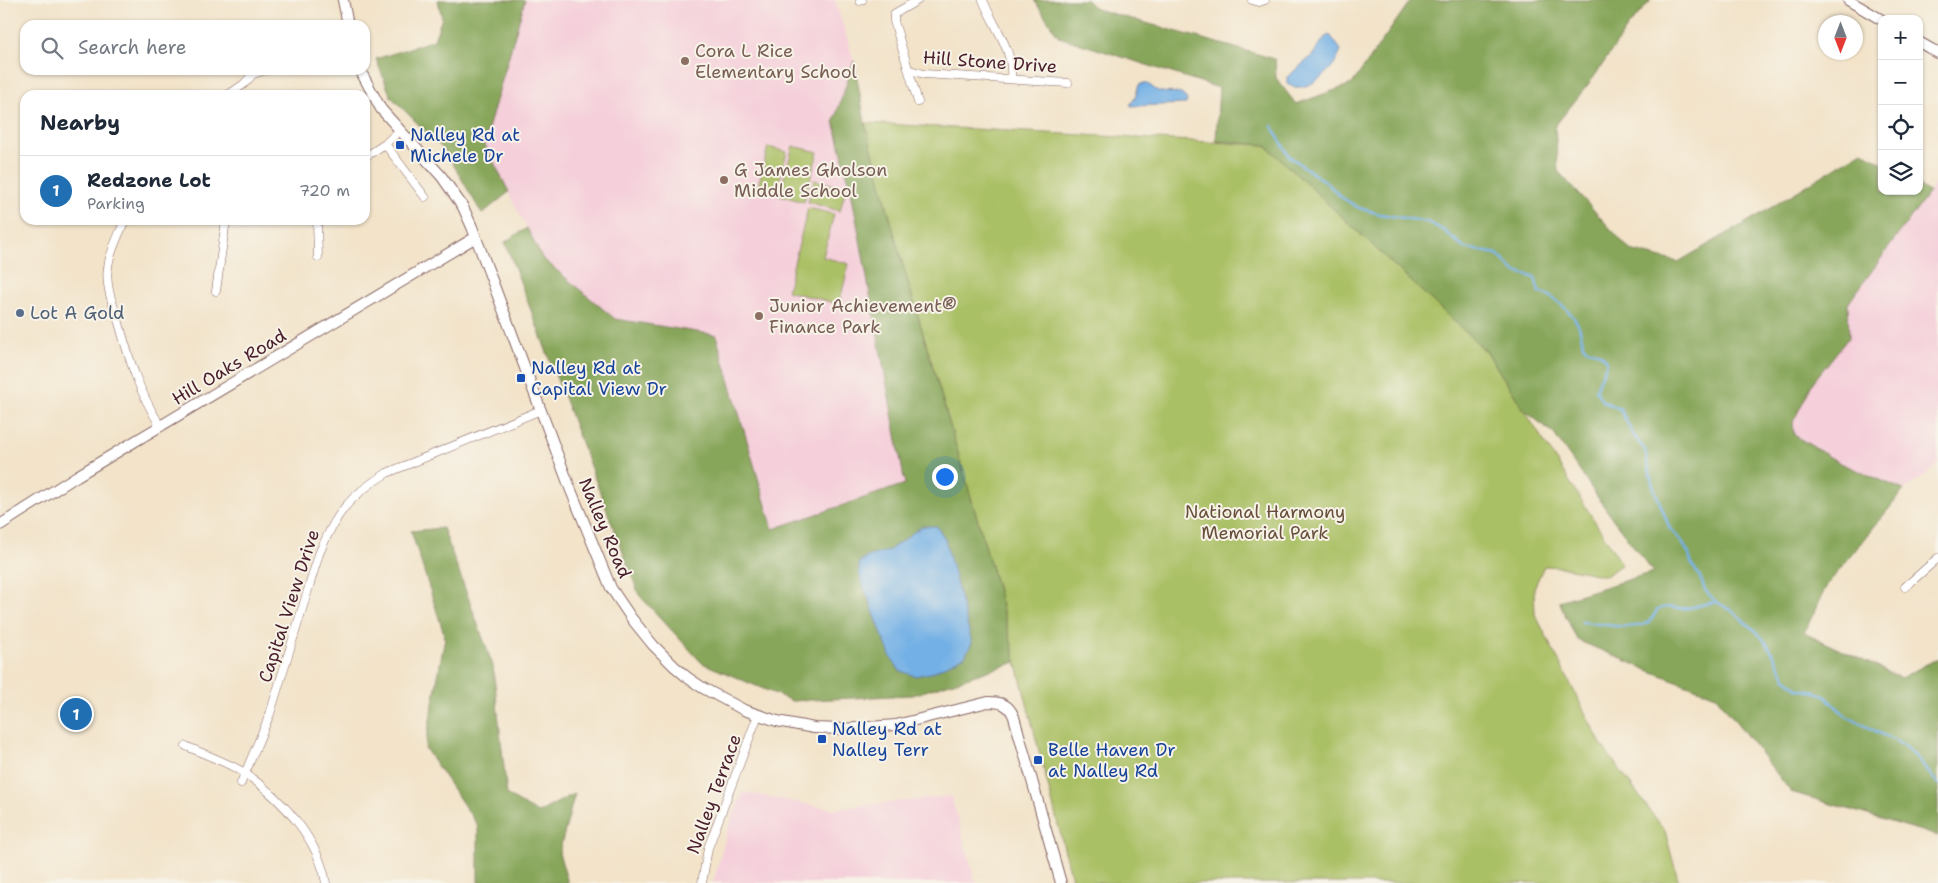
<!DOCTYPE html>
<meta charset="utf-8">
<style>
:root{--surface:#fff;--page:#f2f2f3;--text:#1f2937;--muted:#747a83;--line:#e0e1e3;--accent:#1f6fb2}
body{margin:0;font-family:"Shantell Sans",sans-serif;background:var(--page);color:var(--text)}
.controls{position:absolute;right:15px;top:15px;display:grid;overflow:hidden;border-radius:10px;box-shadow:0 1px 4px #0004}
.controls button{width:45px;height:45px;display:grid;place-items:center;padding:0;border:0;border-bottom:1px solid var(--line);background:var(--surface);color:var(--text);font:25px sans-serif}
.compass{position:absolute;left:1818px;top:15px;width:45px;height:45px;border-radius:50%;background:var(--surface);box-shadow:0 1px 4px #0004;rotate:180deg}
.you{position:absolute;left:944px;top:476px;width:18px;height:18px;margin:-12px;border:4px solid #fff;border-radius:50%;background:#1a73e8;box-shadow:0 0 0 8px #1a73e833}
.badge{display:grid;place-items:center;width:32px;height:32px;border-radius:50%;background:var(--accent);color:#fff;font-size:16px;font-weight:700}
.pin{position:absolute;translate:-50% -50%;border:2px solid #fff;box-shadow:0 1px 5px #0006}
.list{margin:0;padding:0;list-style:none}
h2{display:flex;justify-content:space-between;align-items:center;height:65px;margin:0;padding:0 20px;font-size:21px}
h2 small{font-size:16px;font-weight:400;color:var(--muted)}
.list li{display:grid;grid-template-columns:32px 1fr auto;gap:15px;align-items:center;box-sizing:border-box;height:70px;padding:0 20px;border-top:1px solid var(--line)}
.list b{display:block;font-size:19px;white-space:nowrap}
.list p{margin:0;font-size:16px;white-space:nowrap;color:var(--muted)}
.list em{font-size:16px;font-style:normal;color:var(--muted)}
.icon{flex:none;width:28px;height:28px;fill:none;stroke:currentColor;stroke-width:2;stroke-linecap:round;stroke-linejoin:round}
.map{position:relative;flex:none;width:1938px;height:883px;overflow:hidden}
.search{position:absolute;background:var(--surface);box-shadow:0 1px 4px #0004;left:20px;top:20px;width:350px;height:55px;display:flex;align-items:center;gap:12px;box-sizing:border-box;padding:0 18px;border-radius:15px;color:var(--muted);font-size:19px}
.panel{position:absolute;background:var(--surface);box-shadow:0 1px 4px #0004;left:20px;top:90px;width:350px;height:135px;border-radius:15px}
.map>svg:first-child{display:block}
.built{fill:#f5cfda}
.green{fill:#aac065;stroke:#7a7048}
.forest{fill:#87a65a;stroke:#686242}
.water{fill:#73b0e5;stroke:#5e6888}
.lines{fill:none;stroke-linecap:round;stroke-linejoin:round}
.stream{stroke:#73b0e5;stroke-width:2.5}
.minor-casing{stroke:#856462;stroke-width:9}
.tertiary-casing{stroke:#856462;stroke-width:12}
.minor{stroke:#fff;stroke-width:8}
.tertiary{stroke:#fff;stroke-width:10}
.education-dot{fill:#8d6e63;stroke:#f7f3e8;stroke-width:2}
.transit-dot{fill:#1a4fb4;stroke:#f7f3e8;stroke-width:2}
.service-dot{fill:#5c6f8a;stroke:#f7f3e8;stroke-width:2}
.labels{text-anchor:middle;stroke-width:4;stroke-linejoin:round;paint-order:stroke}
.education-label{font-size:18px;fill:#785e54;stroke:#f7f3e8;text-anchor:start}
.street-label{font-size:18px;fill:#4a1f2b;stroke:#f7f3e8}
.transit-label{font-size:18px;fill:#164399;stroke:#f7f3e8;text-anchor:start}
.service-label{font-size:18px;fill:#4e5e75;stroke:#f7f3e8;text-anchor:start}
.park-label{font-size:18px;fill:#674f3c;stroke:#f7f3e8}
</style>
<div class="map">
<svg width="1938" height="883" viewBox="0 0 1938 883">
<rect width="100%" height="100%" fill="#f7f3e8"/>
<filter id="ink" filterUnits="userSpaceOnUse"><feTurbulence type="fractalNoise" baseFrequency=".02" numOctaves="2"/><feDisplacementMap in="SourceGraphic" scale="10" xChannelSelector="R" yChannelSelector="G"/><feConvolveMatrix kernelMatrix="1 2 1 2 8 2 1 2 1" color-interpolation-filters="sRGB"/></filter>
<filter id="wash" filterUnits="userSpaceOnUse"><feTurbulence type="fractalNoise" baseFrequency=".0096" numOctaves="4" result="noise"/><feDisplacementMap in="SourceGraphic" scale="20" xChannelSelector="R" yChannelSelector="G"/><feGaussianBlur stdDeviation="1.12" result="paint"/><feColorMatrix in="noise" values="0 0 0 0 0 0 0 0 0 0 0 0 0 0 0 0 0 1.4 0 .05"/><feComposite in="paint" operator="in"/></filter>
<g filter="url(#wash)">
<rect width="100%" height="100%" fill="#f2e3c9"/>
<path class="built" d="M525,0H835L854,61L834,121L851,191L905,484L773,530L716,335L615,319L542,258L483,143Z
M1938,180V464L1932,470L1904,490L1838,462L1793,435V422L1813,382L1849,337L1848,304Z
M743,792L833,809L951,796L976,883H713L728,828Z"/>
<path class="green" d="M865,123L1265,145L1487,352L1622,564L1606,576L1561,567L1544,566L1534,588L1535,614L1601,744L1665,831L1679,883H1073L996,583L897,244Z
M793,146L818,152L804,202L779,195Z
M768,147L787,152L776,194L757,190Z
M814,180L846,188L840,211L808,202Z
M808,208L834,214L823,257L849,264L839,304L787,291Z"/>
<path class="forest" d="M438,0H525L484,143L509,192L482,214L446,152L391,97L376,59L434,40L442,18Z
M1034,0H1087L1096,9L1275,59L1276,78L1296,104L1352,84L1411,0H1651L1627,28L1594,77L1555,126L1558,171L1630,250L1678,262L1759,215L1862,151L1882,163V191H1919V186L1929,192L1848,304L1849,337L1813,382L1793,422L1794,435L1838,462L1904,490L1827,585L1804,633L1901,678L1938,658V836L1791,792L1716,696L1650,671L1577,640L1559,601L1653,572L1612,518L1554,434L1524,410L1487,352L1265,145L1216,141L1219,88L1059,37Z
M854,61L865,123L897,244L996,583L1016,662L913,695L792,701L702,663L639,595L505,242L527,228L542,258L615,319L716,335L773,529L905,484L851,191L834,121Z
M443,528L493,666L507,795L538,813L575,793L559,853L568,883H478V826L425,748L445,637L411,531Z"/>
<path class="water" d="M1330,35L1341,50C1337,68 1306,97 1287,84V77L1312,56L1325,37Z
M1144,83C1150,84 1152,88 1158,91C1169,95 1180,88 1187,100L1186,104L1132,106L1130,105L1135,98L1139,85Z
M922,526H937L945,539L972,643L965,656L931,673L915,676L900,671L891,658L859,574V562L869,556L888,551Z"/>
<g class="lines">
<path class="stream" d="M1272,126L1289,156L1328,184L1341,197L1359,208L1380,214L1427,222L1443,230L1465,248L1497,254L1515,272L1525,274L1535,278L1539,292C1553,295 1574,313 1579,327C1582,335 1581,341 1586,349C1595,351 1603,353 1607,362L1596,390L1602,401L1620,409L1634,436L1645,450L1652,483L1670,529L1681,541L1688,552L1692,565L1699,575L1705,590L1716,602L1731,610L1757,632L1768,645L1786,678L1798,689L1817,692L1825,696L1846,716L1905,746L1918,759L1938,784
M1582,622C1598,623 1633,631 1647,623C1652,620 1654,616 1657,610C1668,604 1676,610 1688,608C1698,606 1706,603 1716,602"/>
</g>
</g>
<g filter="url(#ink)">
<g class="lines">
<g class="minor-casing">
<path id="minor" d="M918,0L894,14V21L918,102
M983,0C993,26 1014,49 1011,79
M1252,0L1259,2L1265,0
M860,1L862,0
M910,70L924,74L1068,83
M228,95L244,84L253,74L266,70
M385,144L425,197
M365,157L385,144L400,130
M125,220C119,235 110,251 108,267C105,286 113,305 119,323C130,362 139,392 161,427
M317,220L318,257
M216,291L226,220
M1905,587L1938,558
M186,746C203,754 230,763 246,774C282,799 318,838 326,883
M241,783L270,714L319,554C336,513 349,496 387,473L541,410
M702,883L708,848L758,715"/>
</g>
<g class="tertiary-casing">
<path id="tertiary" d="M343,0L348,25
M1848,0L1882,20
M1919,42L1938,53
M360,70L381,109L442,177L463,207L472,227L570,488L611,588L632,619L653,645L674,666L688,678L703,688L744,710L777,721L814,728L842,729L896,725L988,702C1001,702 1009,704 1014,717L1061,883
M0,525L77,476L476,237"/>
</g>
<use href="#minor" class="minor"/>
<use href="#tertiary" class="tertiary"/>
</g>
</g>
<g class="education-dot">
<circle cx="685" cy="61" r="5"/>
<circle cx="724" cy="180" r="5"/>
<circle cx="759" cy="316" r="5"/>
</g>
<g class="transit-dot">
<rect x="395" y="140" width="10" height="10" rx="2.5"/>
<rect x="516" y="373" width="10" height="10" rx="2.5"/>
<rect x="817" y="734" width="10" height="10" rx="2.5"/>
<rect x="1033" y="755" width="10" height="10" rx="2.5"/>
</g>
<circle class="service-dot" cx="20" cy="313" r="5"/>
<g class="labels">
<g class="education-label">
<text x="695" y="57">Cora L Rice<tspan x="695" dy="21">Elementary School</tspan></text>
<text x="734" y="176">G James Gholson<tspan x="734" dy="21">Middle School</tspan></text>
<text x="769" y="312">Junior Achievement®<tspan x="769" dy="21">Finance Park</tspan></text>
</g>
<g class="street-label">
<text transform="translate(990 62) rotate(4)" y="6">Hill Stone Drive</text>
<text transform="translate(229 367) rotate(-31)" y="6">Hill Oaks Road</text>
<text transform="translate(605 528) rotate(67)" y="6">Nalley Road</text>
<text transform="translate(289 606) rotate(-72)" y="6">Capital View Drive</text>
<text transform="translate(714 794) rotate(-70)" y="6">Nalley Terrace</text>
</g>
<g class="transit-label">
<text x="410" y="141">Nalley Rd at<tspan x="410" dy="21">Michele Dr</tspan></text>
<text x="531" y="374">Nalley Rd at<tspan x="531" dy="21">Capital View Dr</tspan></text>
<text x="832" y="735">Nalley Rd at<tspan x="832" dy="21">Nalley Terr</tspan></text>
<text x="1048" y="756">Belle Haven Dr<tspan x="1048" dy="21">at Nalley Rd</tspan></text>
</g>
<g class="service-label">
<text x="30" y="319">Lot A Gold</text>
</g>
<g class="park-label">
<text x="1265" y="518">National Harmony<tspan x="1265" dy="21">Memorial Park</tspan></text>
</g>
</g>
</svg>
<div class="controls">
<button>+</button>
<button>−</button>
<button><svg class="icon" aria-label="locate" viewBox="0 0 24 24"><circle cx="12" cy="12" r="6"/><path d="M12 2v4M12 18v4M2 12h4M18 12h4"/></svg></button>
<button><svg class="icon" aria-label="layers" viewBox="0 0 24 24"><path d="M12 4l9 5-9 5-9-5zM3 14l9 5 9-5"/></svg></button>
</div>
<svg class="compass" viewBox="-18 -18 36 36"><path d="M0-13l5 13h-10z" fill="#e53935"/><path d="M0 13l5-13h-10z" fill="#747a83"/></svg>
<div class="you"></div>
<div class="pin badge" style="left:76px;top:714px">1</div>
<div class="search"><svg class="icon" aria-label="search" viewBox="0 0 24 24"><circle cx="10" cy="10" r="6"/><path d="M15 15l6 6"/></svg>Search here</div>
<section class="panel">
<h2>Nearby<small></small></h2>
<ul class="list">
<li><span class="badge">1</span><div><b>Redzone Lot</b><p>Parking</p></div><em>720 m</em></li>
</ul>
</section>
</div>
